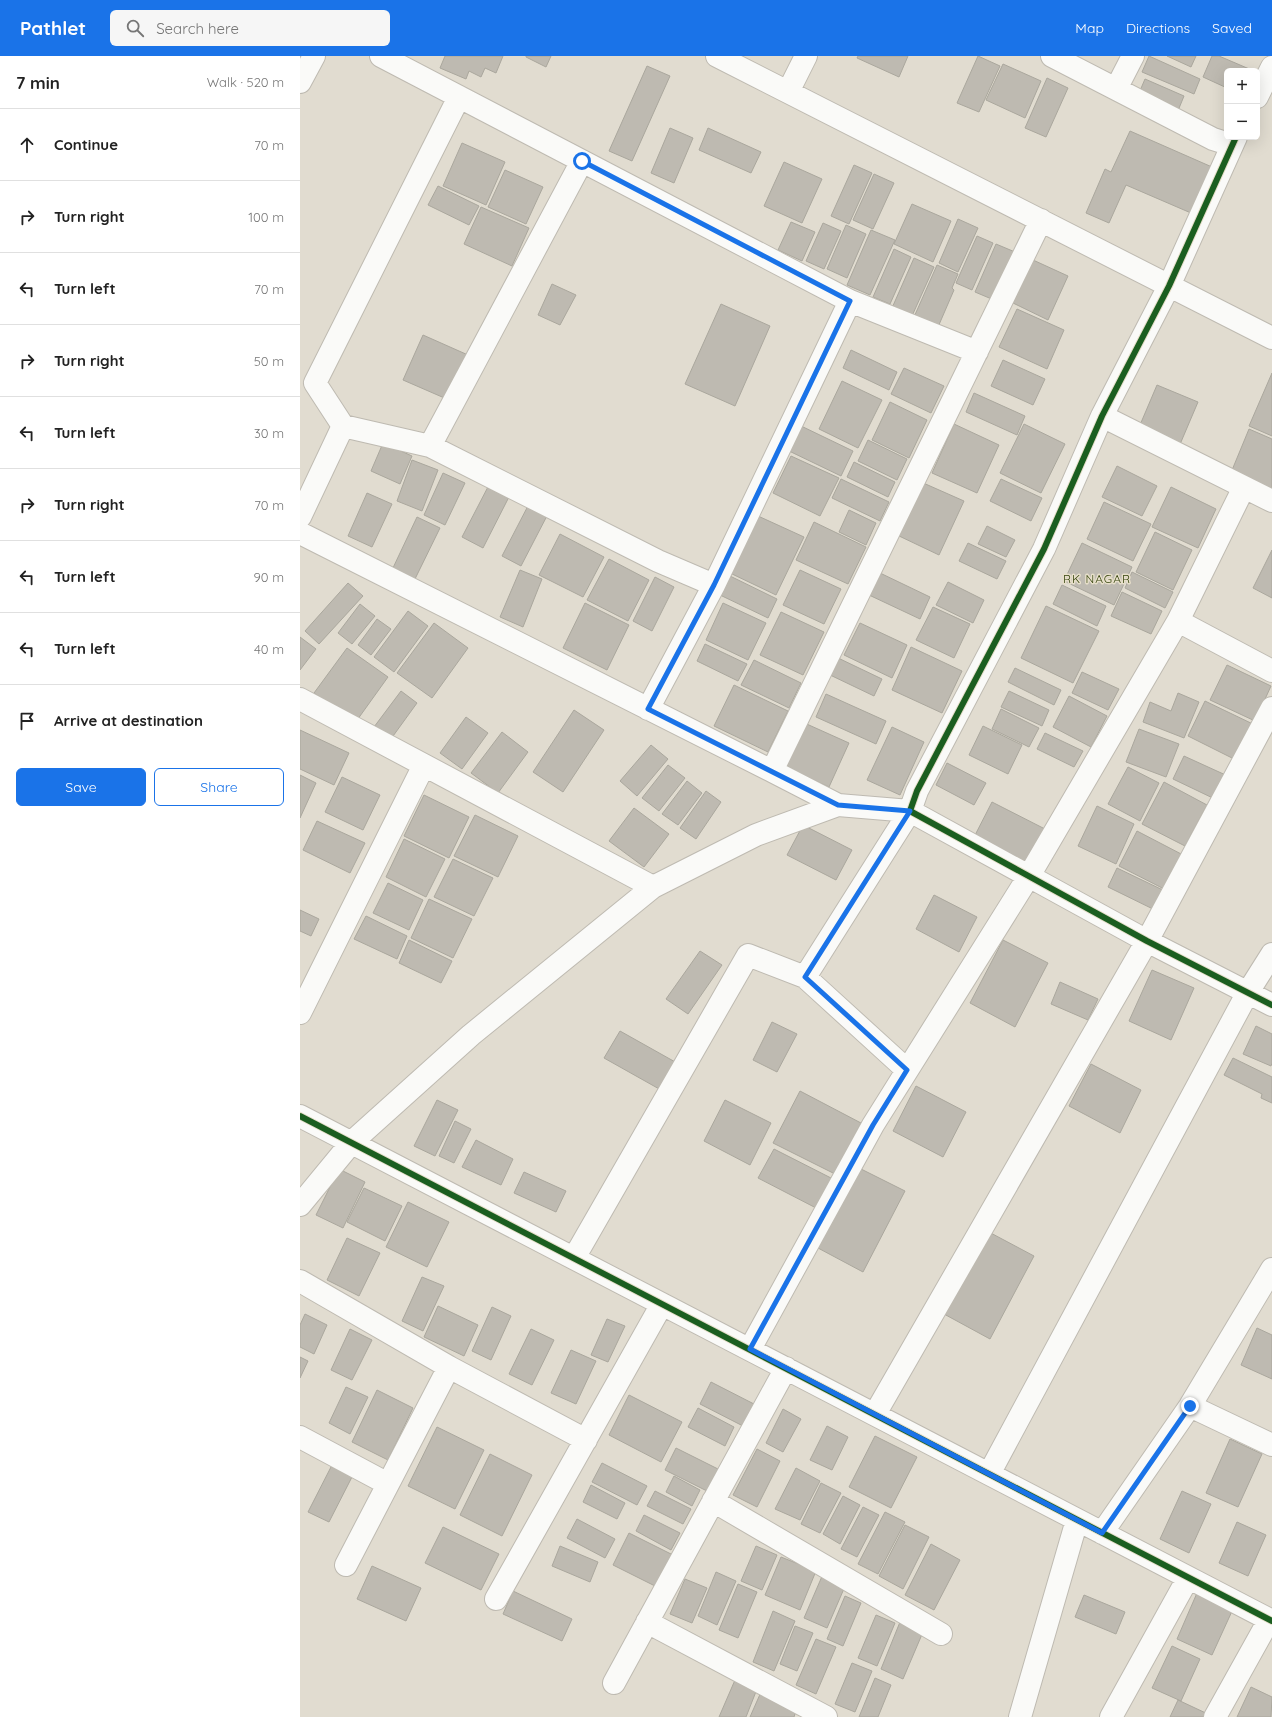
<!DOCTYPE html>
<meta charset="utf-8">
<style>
:root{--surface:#fff;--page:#f6f6f6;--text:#222;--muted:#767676;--line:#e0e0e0;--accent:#1a73e8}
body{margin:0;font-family:Quicksand,sans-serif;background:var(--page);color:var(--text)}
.controls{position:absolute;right:12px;top:12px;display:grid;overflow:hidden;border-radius:6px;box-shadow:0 4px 16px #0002}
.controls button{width:36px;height:36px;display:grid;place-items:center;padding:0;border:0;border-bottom:1px solid var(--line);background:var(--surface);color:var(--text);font:20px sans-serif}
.stop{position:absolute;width:12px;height:12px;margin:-9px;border:3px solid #1a73e8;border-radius:50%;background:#fff}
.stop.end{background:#1a73e8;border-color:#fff;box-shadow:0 1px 4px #0008}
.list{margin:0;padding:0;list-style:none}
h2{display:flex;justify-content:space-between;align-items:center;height:52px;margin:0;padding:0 16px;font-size:17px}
h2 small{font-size:13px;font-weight:400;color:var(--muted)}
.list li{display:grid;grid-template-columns:26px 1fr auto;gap:12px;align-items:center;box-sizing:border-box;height:72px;padding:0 16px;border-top:1px solid var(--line)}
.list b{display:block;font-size:15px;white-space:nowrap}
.list em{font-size:13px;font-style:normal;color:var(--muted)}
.actions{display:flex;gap:8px;padding:12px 16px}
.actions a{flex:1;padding:9px 0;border:1px solid var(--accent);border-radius:6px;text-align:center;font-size:14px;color:var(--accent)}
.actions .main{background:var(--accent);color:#fff}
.icon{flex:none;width:22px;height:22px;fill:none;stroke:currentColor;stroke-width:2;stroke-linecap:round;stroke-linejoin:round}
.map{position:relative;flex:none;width:972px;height:1661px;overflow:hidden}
header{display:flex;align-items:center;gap:24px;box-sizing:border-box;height:56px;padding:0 20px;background:var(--accent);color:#fff}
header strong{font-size:19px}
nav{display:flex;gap:22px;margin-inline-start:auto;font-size:14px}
.search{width:280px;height:36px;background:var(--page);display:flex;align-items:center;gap:10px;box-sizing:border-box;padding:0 14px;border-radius:6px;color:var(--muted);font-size:15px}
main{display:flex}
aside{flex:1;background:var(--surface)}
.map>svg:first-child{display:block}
.building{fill:#bebab1;stroke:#aaa79d}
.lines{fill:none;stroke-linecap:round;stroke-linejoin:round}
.minor-casing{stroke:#bebab1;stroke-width:24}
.minor{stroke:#fafaf8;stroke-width:22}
.cycleway-casing{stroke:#e7dfca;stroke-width:8}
.cycleway{stroke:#1b5e20;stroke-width:6}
.route{stroke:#1a73e8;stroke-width:5}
.labels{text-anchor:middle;stroke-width:3;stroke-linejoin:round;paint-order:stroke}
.neighbourhood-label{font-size:12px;letter-spacing:1px;fill:#324109;stroke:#e7dfca}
</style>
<header>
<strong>Pathlet</strong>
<div class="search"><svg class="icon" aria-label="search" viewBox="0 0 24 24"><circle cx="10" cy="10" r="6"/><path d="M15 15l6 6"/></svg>Search here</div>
<nav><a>Map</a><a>Directions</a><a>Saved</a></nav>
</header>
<main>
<aside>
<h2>7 min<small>Walk · 520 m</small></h2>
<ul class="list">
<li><svg class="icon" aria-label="ahead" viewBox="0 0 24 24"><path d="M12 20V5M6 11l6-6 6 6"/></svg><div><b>Continue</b></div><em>70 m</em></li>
<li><svg class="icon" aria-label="right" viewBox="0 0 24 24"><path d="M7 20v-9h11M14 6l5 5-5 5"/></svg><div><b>Turn right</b></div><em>100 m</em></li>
<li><svg class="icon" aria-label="left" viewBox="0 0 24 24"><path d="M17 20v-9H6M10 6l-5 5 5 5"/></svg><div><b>Turn left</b></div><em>70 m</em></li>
<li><svg class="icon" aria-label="right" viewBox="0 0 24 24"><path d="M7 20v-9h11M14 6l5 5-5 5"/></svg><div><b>Turn right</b></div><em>50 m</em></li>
<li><svg class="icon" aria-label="left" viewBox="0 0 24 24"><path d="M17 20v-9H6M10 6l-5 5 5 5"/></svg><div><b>Turn left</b></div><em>30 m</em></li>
<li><svg class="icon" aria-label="right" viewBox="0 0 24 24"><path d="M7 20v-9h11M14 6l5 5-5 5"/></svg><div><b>Turn right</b></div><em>70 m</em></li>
<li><svg class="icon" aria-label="left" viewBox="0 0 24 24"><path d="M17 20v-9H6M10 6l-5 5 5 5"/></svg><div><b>Turn left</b></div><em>90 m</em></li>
<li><svg class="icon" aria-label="left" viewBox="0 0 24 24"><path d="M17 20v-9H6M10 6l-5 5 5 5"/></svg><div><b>Turn left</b></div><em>40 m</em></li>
<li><svg class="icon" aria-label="arrive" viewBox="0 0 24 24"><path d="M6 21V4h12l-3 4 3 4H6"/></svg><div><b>Arrive at destination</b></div></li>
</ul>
<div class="actions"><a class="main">Save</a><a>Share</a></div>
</aside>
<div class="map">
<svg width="972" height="1661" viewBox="0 0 972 1661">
<rect width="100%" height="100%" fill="#e1dcd0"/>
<path class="building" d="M145,0H203L196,17L185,12L181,21L169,15L166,23L140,12Z
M226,0H251L246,11L226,1Z
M558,0H608L599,21L557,2Z
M678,0L700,10L679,56L657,47Z
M849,0L900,23L894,38L842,16Z
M867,0H896L891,11Z
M912,0H919L954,15H927V32L903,21Z
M703,8L741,25L725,62L686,44Z
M347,10L370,20L332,105L309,95Z
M747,22L768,32L746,81L725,72Z
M845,23L884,40L875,62L836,44Z
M370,72L393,82L374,127L351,117Z
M408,72L461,96L451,117L399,94Z
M830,75L912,111L891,157L826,129L809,167L786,157L805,113L811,116Z
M162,87L205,106L186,149L143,130Z
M484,106L522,123L502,167L464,150Z
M554,109L572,117L549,168L531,160Z
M205,114L243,131L226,168L188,151Z
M574,118L594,127L573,173L553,164Z
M138,130L179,150L169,169L128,149Z
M612,148L651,165L633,206L594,188Z
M181,151L229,172L212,210L164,188Z
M658,163L678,172L658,216L639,207Z
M491,166L515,176L502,205L478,194Z
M523,167L541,175L524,213L506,205Z
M546,169L566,178L547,222L527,213Z
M571,174L595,184L570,239L547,229Z
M677,180L693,187L672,234L656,227Z
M696,188L715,196L694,244L675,236Z
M594,193L611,201L590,248L573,241Z
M614,202L634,211L612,260L592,252Z
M733,204L768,220L748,264L713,247Z
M637,209L658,218L652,232L654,234L638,271L614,261Z
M252,228L276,239L260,269L238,259Z
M421,248L470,270L435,350L385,328Z
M717,253L764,274L747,313L699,291Z
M123,279L168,299L149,344L103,324Z
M551,294L597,316L589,334L543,312Z
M703,304L745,323L733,349L691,330Z
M604,312L644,330L631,357L591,338Z
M972,317V380L949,370Z
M542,325L582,344L558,392L519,373Z
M857,329L898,346L878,393L837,376Z
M674,337L725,360L717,379L666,356Z
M590,346L627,364L609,402L572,384Z
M654,368L699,389L677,437L632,417Z
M724,368L765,388L741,437L700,417Z
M499,369L553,395L541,420L487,394Z
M949,373L972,383V437L930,419Z
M568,384L607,403L597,424L558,405Z
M83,387L112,400L100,428L71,415Z
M491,400L539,422L520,460L473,437Z
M112,404L138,414L122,455L97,445Z
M554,406L595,426L588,441L547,421Z
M817,410L857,430L842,460L802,441Z
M143,417L165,427L145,469L124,459Z
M541,423L589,446L580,465L532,442Z
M701,423L742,442L731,465L690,445Z
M621,426L664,445L639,499L597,479Z
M190,427L211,437L183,492L162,481Z
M871,431L916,453L898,492L852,471Z
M67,437L92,448L72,491L48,480Z
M230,446L249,456L221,510L202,500Z
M804,446L851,468L833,505L787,483Z
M549,454L576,467L566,489L539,476Z
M458,460L504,481L476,539L430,517Z
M117,461L140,472L114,525L92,514Z
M514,466L566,491L548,528L496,504Z
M687,470L715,484L706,501L678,488Z
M855,476L892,494L873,534L836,516Z
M260,478L304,501L283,541L239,519Z
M668,487L706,505L697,523L659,505Z
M782,487L832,511L814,549L764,525Z
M972,494V542L953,532Z
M309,503L349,524L328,565L287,544Z
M220,514L242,523L223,571L200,561Z
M500,514L541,533L524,568L483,549Z
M832,516L873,536L865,552L825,532Z
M580,517L630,541L620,563L569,539Z
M430,520L477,543L468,562L420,539Z
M355,521L374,531L352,575L333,565Z
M648,526L684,544L673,567L636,549Z
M48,527L63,540L19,588L5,575Z
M762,529L806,550L797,570L753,548Z
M822,536L862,555L851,578L811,560Z
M285,547L329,569L307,614L263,592Z
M423,547L466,567L448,604L406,584Z
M60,548L75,560L52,588L38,577Z
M746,550L799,575L773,627L721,602Z
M633,551L670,568L654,602L616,584Z
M108,555L128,570L94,616L74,601Z
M481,556L524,576L503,619L460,599Z
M77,563L91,573L71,599L58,589Z
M134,567L168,592L132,642L97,617Z
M560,567L607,589L592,622L544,599Z
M0,581L16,593L0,614Z
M405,588L447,608L438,625L397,605Z
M611,591L662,615L642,657L592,634Z
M47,592L88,621L55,667L14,637Z
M536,601L582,623L574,640L528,618Z
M454,604L501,627L489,652L441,629Z
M927,609L971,630L955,665L910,644Z
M715,612L761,634L754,649L708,626Z
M782,616L819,633L808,654L772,637Z
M434,629L488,655L468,696L414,670Z
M101,635L117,647L88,687L71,675Z
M709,635L749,654L742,670L701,651Z
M878,637L899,646L884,682L843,666L850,646L871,655Z
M526,638L586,665L576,688L516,661Z
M769,640L807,660L791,691L753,671Z
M905,645L957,670L940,706L888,680Z
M701,653L739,672L729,691L692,673Z
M274,654L304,674L263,736L233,716Z
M166,661L188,677L162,713L140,697Z
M500,665L549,687L529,731L481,709Z
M683,670L722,689L708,718L669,699Z
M592,671L624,686L600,739L567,724Z
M839,673L879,688L866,721L826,706Z
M0,674L49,697L34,729L0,713Z
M202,676L228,696L198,737L171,717Z
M745,677L783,695L774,711L737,693Z
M351,689L368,703L337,740L320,725Z
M884,700L930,721L919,745L873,723Z
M647,707L686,727L674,749L636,729Z
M368,709L385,722L359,755L342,742Z
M828,711L859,727L840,765L808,748Z
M0,719L16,727L0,762Z
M42,721L80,739L63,774L25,756Z
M387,725L402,737L378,769L362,758Z
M864,726L907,749L885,790L842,768Z
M406,735L421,746L396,783L380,772Z
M124,739L169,761L149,802L104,780Z
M692,746L745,773L724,814L671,787Z
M797,750L834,768L816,808L778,790Z
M334,752L369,778L344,811L309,785Z
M175,759L218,780L198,821L154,800Z
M17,765L65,787L50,817L3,794Z
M503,769L552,794L536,824L487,799Z
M837,775L885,800L868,835L819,810Z
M104,783L145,803L126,841L86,821Z
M153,803L193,822L174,860L134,841Z
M817,812L867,836L857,855L808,831Z
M88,827L123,844L109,874L73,857Z
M634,839L677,861L659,896L616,873Z
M129,843L172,863L153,902L111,882Z
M0,854L19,863L11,880L0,875Z
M66,860L107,880L97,903L54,883Z
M109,884L152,905L141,927L99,907Z
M703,884L748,907L715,971L670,947Z
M400,895L422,909L388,958L366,943Z
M852,914L894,932L871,984L829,965Z
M760,926L798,943L788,964L751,948Z
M472,966L497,978L477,1016L453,1004Z
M956,970L972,978V1007L971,1010L943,998Z
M320,975L377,1007L361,1034L304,1002Z
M933,1002L972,1021V1047L961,1042L962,1038L924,1019Z
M791,1008L841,1034L820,1077L769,1050Z
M616,1030L666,1056L643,1101L593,1075Z
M500,1035L561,1067L535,1118L473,1087Z
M137,1044L158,1054L135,1100L114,1090Z
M425,1044L471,1067L450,1109L404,1085Z
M155,1065L171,1073L154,1107L139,1100Z
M176,1084L213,1103L201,1129L162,1111Z
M474,1093L533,1123L518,1153L458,1122Z
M559,1112L605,1135L563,1216L518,1192Z
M39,1113L65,1126L43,1172L16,1159Z
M224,1116L266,1135L256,1156L214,1137Z
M64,1132L102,1150L85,1185L47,1166Z
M108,1146L149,1166L127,1211L86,1191Z
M687,1175L734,1200L690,1283L644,1258Z
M47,1182L80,1197L59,1240L27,1224Z
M122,1221L144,1230L123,1275L102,1265Z
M138,1250L178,1269L164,1300L124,1281Z
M192,1251L211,1260L191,1304L172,1295Z
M5,1258L27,1269L14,1298L0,1291V1269Z
M307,1263L325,1270L308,1306L291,1299Z
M957,1272L972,1279V1323L941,1309Z
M50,1273L72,1284L52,1324L31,1314Z
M231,1273L254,1284L232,1329L209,1318Z
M271,1294L296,1305L276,1348L251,1337Z
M0,1301L8,1305L0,1322Z
M411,1326L454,1348L443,1370L400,1348Z
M46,1331L68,1341L50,1378L29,1367Z
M77,1334L113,1352L88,1404L52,1386Z
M329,1339L382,1366L361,1406L309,1379Z
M398,1352L434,1371L425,1390L388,1371Z
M483,1353L501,1363L483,1396L466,1387Z
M527,1370L548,1381L532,1414L510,1404Z
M137,1371L184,1394L155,1453L108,1430Z
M575,1380L617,1401L591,1452L549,1431Z
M930,1383L962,1398L938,1451L906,1437Z
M376,1392L418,1413L407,1435L365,1414Z
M457,1393L480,1405L457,1451L433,1439Z
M190,1398L232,1419L202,1480L160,1459Z
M302,1407L347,1430L337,1449L292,1426Z
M32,1409L53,1419L29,1466L8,1456Z
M496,1412L520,1425L500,1464L475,1453Z
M374,1420L400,1434L392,1450L366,1436Z
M521,1427L541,1437L520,1477L501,1468Z
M291,1429L325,1447L317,1463L283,1446Z
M355,1435L391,1453L383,1468L347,1450Z
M882,1435L911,1448L889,1497L860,1483Z
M543,1440L560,1449L540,1488L523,1478Z
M563,1451L579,1459L557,1501L541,1493Z
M585,1456L605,1466L578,1518L558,1508Z
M344,1459L380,1477L371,1494L336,1475Z
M277,1463L315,1483L305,1502L267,1482Z
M937,1466L966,1479L948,1520L919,1507Z
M605,1469L629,1481L603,1533L579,1520Z
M143,1471L199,1498L181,1534L125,1507Z
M329,1477L377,1501L361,1533L313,1509Z
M631,1488L660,1504L634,1554L605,1539Z
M260,1490L298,1506L290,1526L252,1510Z
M456,1490L477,1499L462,1534L441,1525Z
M481,1501L516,1515L500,1554L465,1539Z
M72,1510L121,1532L106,1565L57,1543Z
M416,1516L436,1525L417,1569L398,1560Z
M523,1518L546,1528L527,1572L504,1562Z
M385,1523L407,1532L392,1567L370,1558Z
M438,1528L457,1536L438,1582L419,1574Z
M213,1535L272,1563L262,1585L203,1558Z
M897,1537L933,1553L912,1599L877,1583Z
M784,1539L825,1556L816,1578L775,1561Z
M545,1540L561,1547L543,1590L527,1583Z
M473,1555L495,1565L474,1615L453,1606Z
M576,1559L595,1567L577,1610L558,1602Z
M600,1566L623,1576L603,1623L581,1613Z
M495,1570L513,1577L497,1615L480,1608Z
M516,1583L536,1591L516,1638L496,1629Z
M872,1590L900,1603L881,1645L852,1632Z
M552,1607L572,1615L555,1656L535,1648Z
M575,1622L591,1629L578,1661H559Z
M435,1624L457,1633L446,1661H419Z
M951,1631L972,1641L971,1661H937Z
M461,1636L497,1652L494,1661H450Z
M878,1644L910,1659L909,1661H870Z"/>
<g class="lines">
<g class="minor-casing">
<path id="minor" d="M81,0L550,245
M417,0L972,282
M752,0L913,83L932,89
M0,26L14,0
M816,33L833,0
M488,36L506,0
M957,41L972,11
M936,81L869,230L802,360L744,493L617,735L610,755L847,885L972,949
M802,360L972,445
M43,370L15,327L159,41
M130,390L282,105
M0,461L43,370L130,390L358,505L414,529L550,245L677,296
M0,477L472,715L741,164
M878,565L972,615
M0,643L353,831
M348,653L414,529
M505,921L607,1014
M0,957L124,709
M0,1060L972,1565
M0,1149L52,1086L171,979L353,831L456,779L538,749
M274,1202L448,899L505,921L610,755L538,749L472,715
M0,1225L149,1311L286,1384
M450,1293L573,1069L729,820L878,565L944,431
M890,1350L972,1389
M575,1358L847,885L972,652
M0,1381L88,1428
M689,1418L948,936L972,898
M413,1445L641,1578
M802,1477L890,1350L972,1213
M46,1509L149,1311
M196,1543L362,1248
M347,1566L526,1661
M314,1627L486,1312
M720,1661L777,1464
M811,1661L888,1522
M915,1661L969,1564"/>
</g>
<use href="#minor" class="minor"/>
<g class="cycleway-casing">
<path id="cycleway" d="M936,81L869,230L802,360L744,493L617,735L610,755L847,885L972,949
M0,1060L972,1565"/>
</g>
<use href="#cycleway" class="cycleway"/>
</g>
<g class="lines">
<path class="route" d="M282,105L550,245L414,529L348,653L538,749L610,755L505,921L607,1014L573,1069L450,1293L802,1477L890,1350"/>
</g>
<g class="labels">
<g class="neighbourhood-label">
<text x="797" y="527">RK NAGAR</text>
</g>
</g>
</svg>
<div class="controls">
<button>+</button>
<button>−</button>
</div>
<div class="stop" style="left:282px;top:105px"></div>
<div class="stop end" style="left:890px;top:1350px"></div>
</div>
</main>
